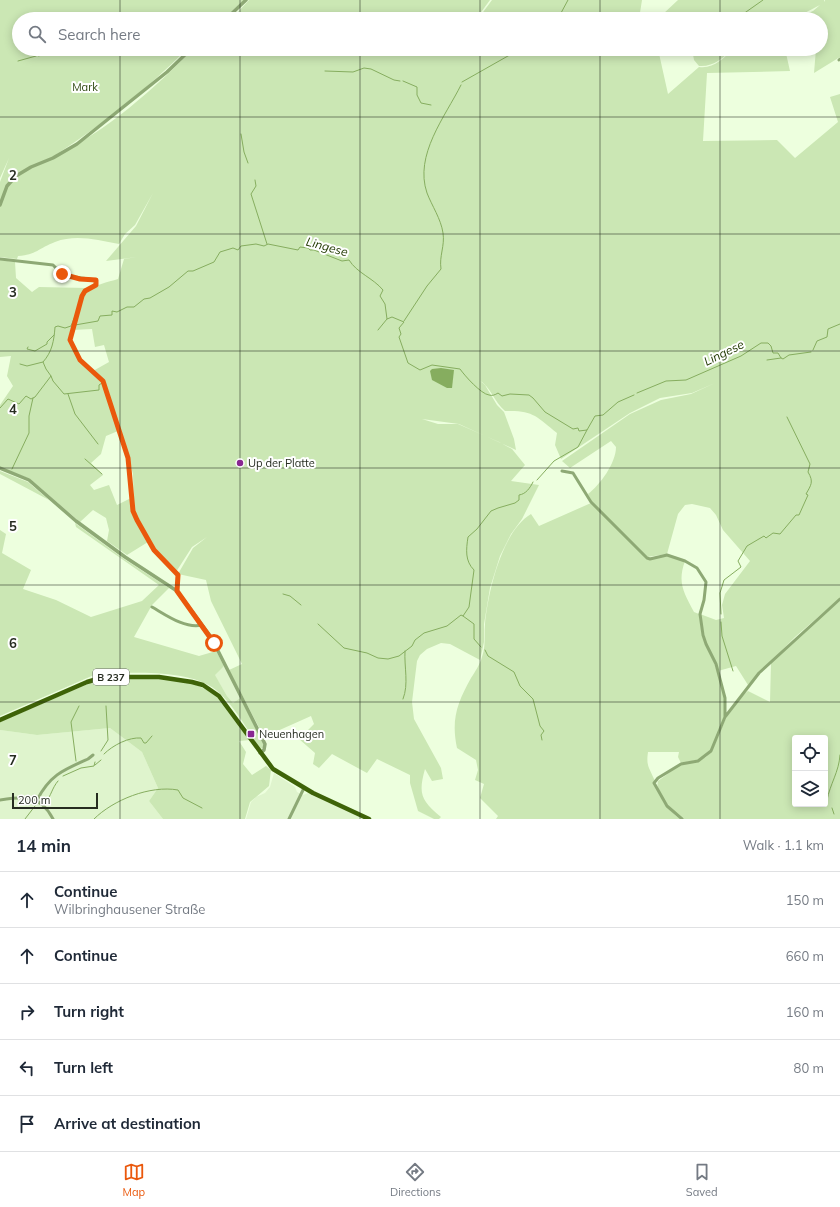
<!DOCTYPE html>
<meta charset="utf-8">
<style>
:root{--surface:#fff;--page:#f6f6f7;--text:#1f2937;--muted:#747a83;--line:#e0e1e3;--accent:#ea580c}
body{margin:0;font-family:Mulish,sans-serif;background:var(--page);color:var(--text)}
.controls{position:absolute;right:12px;bottom:12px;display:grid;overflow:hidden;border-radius:4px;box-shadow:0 2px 10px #0003}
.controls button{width:36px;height:36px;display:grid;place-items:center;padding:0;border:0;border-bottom:1px solid var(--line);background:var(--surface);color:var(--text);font:20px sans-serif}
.scale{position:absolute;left:12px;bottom:10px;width:86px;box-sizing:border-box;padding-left:4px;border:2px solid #262c20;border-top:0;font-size:11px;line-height:14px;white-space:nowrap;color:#262c20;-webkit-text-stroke:3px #fff;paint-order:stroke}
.stop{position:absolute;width:12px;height:12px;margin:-9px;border:3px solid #ea580c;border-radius:50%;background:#fff}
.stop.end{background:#ea580c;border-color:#fff;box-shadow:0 1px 4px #0008}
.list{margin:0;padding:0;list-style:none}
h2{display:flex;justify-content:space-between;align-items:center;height:52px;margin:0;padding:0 16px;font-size:17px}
h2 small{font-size:13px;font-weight:400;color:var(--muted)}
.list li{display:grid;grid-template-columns:26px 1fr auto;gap:12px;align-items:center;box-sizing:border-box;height:56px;padding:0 16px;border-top:1px solid var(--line)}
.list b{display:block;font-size:15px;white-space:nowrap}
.list p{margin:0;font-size:13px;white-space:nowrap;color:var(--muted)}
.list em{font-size:13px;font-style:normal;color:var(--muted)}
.icon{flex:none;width:22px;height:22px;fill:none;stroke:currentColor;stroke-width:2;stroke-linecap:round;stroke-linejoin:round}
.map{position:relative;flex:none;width:840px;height:819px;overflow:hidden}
.search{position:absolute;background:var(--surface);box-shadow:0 2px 10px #0003;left:12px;right:12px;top:12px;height:44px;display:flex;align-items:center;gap:10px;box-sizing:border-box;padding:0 14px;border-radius:22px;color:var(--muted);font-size:15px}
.sheet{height:332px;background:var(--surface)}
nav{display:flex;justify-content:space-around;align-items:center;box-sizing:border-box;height:56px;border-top:1px solid var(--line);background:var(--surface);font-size:11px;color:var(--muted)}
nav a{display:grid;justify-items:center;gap:2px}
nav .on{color:var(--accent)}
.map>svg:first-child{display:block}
.built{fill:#dff4cd}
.green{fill:#cbe7b4;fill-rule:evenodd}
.water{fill:#86ad5f}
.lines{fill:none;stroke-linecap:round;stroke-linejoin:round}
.stream{stroke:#86ad5f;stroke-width:1}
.minor{stroke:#8ea975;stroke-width:3}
.tertiary{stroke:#8ea975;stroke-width:3.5}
.primary{stroke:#3e6308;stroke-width:4.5}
.route{stroke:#ea580c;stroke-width:5}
.grid{fill:none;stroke:#262c20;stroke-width:1;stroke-opacity:0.55}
.poi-dot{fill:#882791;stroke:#fff;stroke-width:1.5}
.labels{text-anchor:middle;stroke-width:4;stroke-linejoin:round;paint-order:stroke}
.shield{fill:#fff;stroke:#676b63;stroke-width:1}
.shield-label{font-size:10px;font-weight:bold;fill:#262c20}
.park-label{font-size:11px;fill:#2c460d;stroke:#fff}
.poi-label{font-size:11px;fill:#262c20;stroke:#fff;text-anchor:start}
.water-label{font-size:12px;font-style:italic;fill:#213900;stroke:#fff}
.grid-label{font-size:13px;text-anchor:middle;font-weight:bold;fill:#262c20;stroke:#fff;stroke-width:4;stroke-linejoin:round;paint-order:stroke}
</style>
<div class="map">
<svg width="840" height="819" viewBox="0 0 840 819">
<rect width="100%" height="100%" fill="#edffde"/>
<path class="built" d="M224,666L240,698L233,703L227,696L214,674Z
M110,728L142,752L158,788L149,801L163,819H0V730L37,735Z
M274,773L295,787L297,792L303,795L308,793L364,819H246L251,802L256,797L265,793L270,787Z"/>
<path class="green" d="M0,0H244L223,19H19V49H187C148,88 103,124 57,154C104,134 157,86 193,49H436L429,53L438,49H658L668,94L699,67C714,69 723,58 734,49H785L790,71L707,73L703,141L777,140L795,158L838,122L830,97L840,94V598L795,637L748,685L736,666L718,671L706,644L700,614L716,620L724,618L722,605L725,594L750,561L723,530L716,515L710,508L692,504L685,505L678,514L667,554L647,557L592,502L588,494C600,485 616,463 616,447L611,441L570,468L562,461L630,414L661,400L691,394L715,383L692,393L660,398L630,413L561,459L555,445L557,433C536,416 533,410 505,411C494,402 491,387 479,380L485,385L497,405L504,412L514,439L516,450L459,424L422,419L438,424H458L499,442L512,449L525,465L511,481L539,485L522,519L511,534L500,556L490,588L484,624V642L480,660L450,644L441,643L427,649L420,655L417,661L412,702L414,719L441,768L443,779L432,781L425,769C418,794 421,800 441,817L439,819H434L418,811L410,783V775L377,759L367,773L332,754L319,768L313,764L315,753L299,739L314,724L311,716L264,737L229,670L242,664L211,601L206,580L178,574L193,548L207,537L192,547L176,572L156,551L134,511L133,474L126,447L104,381L93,371L109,362L104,345L95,347L92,329L72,330C75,323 82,295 86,292C94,285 108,282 118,279L124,259L137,257L106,261L136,226L153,193L135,225L125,234L119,244C97,240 76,234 55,242C39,248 36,255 18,256L17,259L0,257V182L9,158L0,178Z
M249,0H490L476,19H229L237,13Z
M492,0H642L639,19H478Z
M678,0H824V2L825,0H840V57L814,73L816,49H821V19H795L813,11L820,5L793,19H668L663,14Z
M692,49H733C722,58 714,67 699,66L694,60Z
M0,260L15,262L16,278L32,292L39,287L87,288L82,293L79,307L70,331L69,340L79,360L102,382L118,431L106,436L101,454L91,463L103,475L90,485L94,490L109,485L117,505L131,498L132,511L148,542L127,555L107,541L109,530L106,518L93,510L80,522L30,479L0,467V405L13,386L7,376L11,356L0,357Z
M0,471L28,482L49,500L0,474Z
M591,503L647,558L667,555L685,561C677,583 684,593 694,612L699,614L702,635L715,665L725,698V717L711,750L698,760L681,763L678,757L679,752H648C646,766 649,767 654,779C663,800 660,803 680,819H496L498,816L480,798L484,784L475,780L478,770L476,760L457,748C451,720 457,703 471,678C475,672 480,664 482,657C486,646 484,635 485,624C488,592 502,531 531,514L539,526Z
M75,523L124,559L169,588L152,605L134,637L199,656L216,651L224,666L215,675L227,696L233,703L240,698L264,744L263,748L260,749C247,729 234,705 216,690C190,669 136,673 104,673L94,675L0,716V530L6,534L2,553L31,570L23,589L56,600L91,617L142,601L159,585L76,527Z
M840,601V819H683C673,810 654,795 658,781L681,764L698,761L706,757L712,751L726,718L743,695L748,691L770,702L771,663L796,638ZM795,738H825V804H795Z
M133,678C163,679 198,678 221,700C232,711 240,727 250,740L239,741L246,752L243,764L252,775L266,766L271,770L269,786L250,802L245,819H163L149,801L158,788L142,752L110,728L37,735L0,730V722L90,683L105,679Z"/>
<path class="water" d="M441,368L454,370L452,388H447L432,380L430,371L432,369Z"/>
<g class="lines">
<path class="stream" d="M551,19L561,13L568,0
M736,19L763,0
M69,49L74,52
M39,56L49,49
M18,61L36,56
M325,71L353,72L364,68L371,69L394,80L400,81
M403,81L417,87V95L421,103L431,105
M462,82L515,52L518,49
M241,134L244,152L248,163
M255,180L256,186L251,194L267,244
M404,321L427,286L441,269C439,256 445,246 443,233C441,219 432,206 427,193C414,155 445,117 461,85
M75,325L98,321L100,316L112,315V311L117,312L127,307H134L144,299L150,298L169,287L188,271H193L214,262L220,252L233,248L238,250L241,246L256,244L264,246L268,244L298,250L300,247L308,248L310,250H314L342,261L349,260C357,273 373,278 383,290L380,296L385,304L387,319L392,317L404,322L399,328L401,334L399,337L408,363L420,370L432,365L460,369C465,376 481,394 489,395C492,396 495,395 498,393L502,396L510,394L529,395L533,398L545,412L573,429L578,428L579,431L587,430L595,416L603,415L618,402L634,395
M378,330L387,319
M28,347L27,349L35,351L47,344V342L54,335
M813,350L817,341L827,337L828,329L840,324
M767,360L781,358
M20,364L27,366L43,362
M51,376L53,381L64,394L99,390V385L102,383
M637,393L666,381L686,380L741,356L761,343H768L771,346L773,353H778L781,358L783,359L789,355L811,352
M68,394L75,414L98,444
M0,408L8,399L19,404L26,396L31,399L35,397L51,376L46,369L43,362C52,352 54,341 55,327L58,326L65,328L71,326L75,316
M85,459L102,474
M12,469L29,433V416L33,398
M537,480L554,461L578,447L587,430
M283,594L290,596L301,605
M721,614L720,593L724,580L741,567L738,561L747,546L764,536L766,538L773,533L780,534L796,515H799L808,495L806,494C811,485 814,482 808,472L810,464L787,417
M463,616L474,624V639L481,647
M721,622L722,636L733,671
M318,624L344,648L367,653L378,658L388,659L399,656L412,646L415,640L424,633L447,626L461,615L463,616L469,607L474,570C465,561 466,550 468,537L477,529L491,511L498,508L515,503L519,500V495C526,494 530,488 533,482
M485,650L488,656L514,672L520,686L533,699L540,726L544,731L541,735L542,740
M403,699C409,684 404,667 405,651
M101,751L108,740L106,706
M104,754C113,745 129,737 141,738L144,743H146L152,736
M76,761L71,722L79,706
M95,765L101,760
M63,776L81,768L94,766L95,762
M827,800C830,784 839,772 840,755
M46,802C51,796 52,788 58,781
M832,808L834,814
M25,819L35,806
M94,819C113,800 150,785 178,790L183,798L202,808"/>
<path class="minor" d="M839,60L840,59
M0,259L53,265L62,274L67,276L96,280V285L85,291L82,296L70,340L80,360L103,381L128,458L133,511L137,520L154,550L178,575L177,591
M562,471L573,473L591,502L647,558L650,559L667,555L685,561L697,568L706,582L704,600L700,614L703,635L706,644L716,664L725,698V717L711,751L698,761L681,764L658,778L654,783L667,806L682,819
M152,607C166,615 185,629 202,625
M725,717L759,673L840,599
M0,800C25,796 40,794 53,819
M37,800C50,775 63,770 88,759L93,755
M289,819L304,788"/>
<path class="tertiary" d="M226,19L246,0
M0,205L7,186L16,176L31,167L53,158L77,144L167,72L191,49
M0,468L29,480L76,521L125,557L177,591L211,637L265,744L264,750L260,753"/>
<path class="primary" d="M0,720L87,682L104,677H159L192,682L203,685L219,696L273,769L313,793L369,819"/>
</g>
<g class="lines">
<path class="route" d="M62,274L80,279L96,280V285L85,291L82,296L70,340L80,360L103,381L128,458L133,511L137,520L154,550L178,575L177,591L214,643"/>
</g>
<path class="grid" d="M120,0V19M240,0V19M360,0V19M480,0V19M600,0V19M720,0V19M120,49V819M240,49V819M360,49V819M480,49V819M600,49V819M720,49V819M0,117H840M0,234H840M0,351H840M0,468H840M0,585H840M0,702H840"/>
<g class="poi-dot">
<circle cx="240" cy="463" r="4"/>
<rect x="247" y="730" width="8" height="8" rx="2"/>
</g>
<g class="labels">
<rect class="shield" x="93" y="669" width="36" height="16" rx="3"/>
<g class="shield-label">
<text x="111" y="681">B 237</text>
</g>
<g class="park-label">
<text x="85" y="91">Mark</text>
</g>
<g class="poi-label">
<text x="248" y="467">Up der Platte</text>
<text x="259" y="738">Neuenhagen</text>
</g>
<g class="water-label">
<text transform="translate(327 247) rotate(15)" y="4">Lingese</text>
<text transform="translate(724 353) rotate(-26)" y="4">Lingese</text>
</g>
</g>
<g class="grid-label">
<text x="13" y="180">2</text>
<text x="13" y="297">3</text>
<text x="13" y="414">4</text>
<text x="13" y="531">5</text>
<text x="13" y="648">6</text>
<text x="13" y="765">7</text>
</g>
</svg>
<div class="controls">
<button><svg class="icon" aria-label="locate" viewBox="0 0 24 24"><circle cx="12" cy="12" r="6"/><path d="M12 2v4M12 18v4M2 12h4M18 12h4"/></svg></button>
<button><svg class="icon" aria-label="layers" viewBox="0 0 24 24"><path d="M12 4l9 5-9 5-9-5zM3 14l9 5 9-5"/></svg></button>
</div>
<div class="scale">200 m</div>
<div class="stop" style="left:214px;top:643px"></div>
<div class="stop end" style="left:62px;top:274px"></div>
<div class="search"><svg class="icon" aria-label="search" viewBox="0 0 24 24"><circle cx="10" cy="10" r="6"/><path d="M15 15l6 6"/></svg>Search here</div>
</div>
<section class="sheet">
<h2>14 min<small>Walk · 1.1 km</small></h2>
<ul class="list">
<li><svg class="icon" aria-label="ahead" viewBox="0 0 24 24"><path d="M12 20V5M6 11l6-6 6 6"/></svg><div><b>Continue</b><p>Wilbringhausener Straße</p></div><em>150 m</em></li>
<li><svg class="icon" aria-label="ahead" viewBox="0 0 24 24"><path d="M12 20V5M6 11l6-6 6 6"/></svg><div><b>Continue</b></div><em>660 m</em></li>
<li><svg class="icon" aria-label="right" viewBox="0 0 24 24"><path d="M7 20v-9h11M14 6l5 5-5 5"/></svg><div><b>Turn right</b></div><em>160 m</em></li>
<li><svg class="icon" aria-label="left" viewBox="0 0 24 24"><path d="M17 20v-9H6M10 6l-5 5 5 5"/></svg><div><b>Turn left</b></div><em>80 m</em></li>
<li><svg class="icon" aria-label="arrive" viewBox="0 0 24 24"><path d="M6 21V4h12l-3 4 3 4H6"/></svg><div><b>Arrive at destination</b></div></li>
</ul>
</section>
<nav>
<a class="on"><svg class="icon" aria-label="map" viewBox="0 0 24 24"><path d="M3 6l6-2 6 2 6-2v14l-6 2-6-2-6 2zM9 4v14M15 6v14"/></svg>Map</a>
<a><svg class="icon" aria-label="directions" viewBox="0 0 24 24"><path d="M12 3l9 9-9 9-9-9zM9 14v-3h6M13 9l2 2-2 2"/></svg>Directions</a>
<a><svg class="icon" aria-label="saved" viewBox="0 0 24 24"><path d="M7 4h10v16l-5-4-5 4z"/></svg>Saved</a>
</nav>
